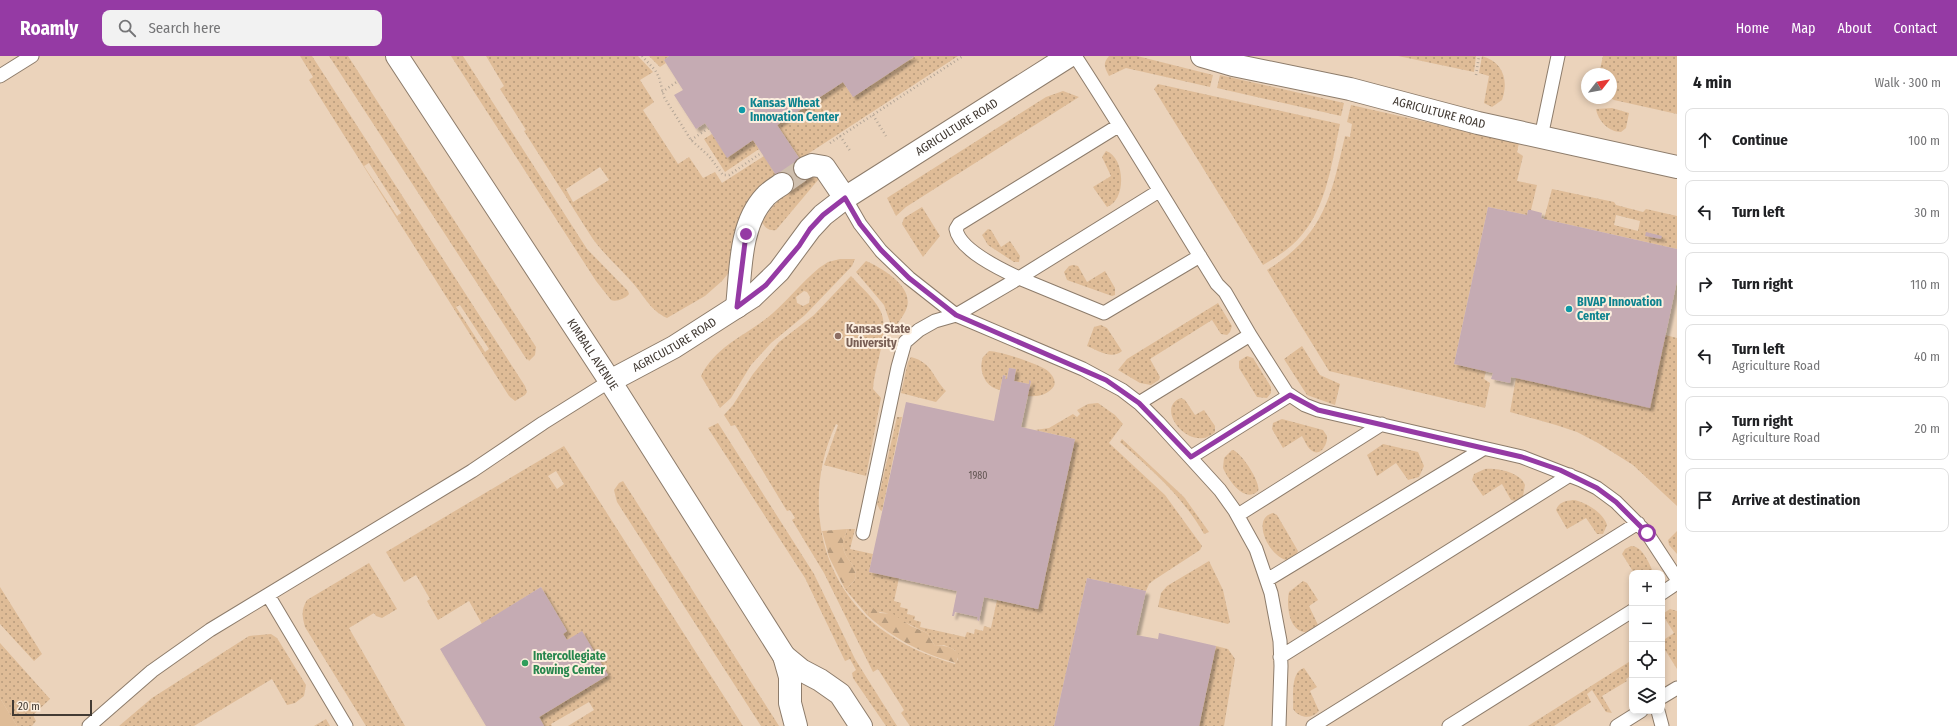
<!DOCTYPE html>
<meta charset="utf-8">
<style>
:root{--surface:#fff;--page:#f2f2f2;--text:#202124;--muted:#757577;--line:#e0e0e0;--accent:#953aa4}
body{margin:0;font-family:"Fira Sans Condensed",sans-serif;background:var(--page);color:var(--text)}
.controls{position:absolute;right:12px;bottom:12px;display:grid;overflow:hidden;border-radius:8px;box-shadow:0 2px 6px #0003}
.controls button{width:36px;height:36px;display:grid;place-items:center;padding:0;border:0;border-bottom:1px solid var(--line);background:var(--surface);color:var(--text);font:20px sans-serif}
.compass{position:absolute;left:1581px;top:12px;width:36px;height:36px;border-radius:50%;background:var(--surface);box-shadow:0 2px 6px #0003;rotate:59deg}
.scale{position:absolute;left:12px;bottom:10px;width:80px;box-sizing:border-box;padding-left:4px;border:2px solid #423a33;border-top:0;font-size:11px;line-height:14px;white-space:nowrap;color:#423a33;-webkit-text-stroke:3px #fceede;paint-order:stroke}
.stop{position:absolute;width:12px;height:12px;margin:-9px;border:3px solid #953aa4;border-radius:50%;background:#fff}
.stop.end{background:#953aa4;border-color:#fff;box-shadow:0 1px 4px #0008}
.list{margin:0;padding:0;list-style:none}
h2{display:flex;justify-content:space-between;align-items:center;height:52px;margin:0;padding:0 16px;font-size:17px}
h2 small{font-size:13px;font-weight:400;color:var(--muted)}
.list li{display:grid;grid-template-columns:26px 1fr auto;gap:12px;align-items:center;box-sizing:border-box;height:64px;margin:0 8px 8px;padding:0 8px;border:1px solid var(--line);border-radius:8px}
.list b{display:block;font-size:15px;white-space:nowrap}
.list p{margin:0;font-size:13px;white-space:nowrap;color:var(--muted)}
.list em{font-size:13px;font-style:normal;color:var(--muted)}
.icon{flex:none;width:22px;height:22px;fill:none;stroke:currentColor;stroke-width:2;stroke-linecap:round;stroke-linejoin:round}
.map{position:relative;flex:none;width:1677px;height:670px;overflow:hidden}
header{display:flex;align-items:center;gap:24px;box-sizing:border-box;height:56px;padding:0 20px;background:var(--accent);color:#fff}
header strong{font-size:19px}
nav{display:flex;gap:22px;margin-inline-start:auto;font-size:14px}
.search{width:280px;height:36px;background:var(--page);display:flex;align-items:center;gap:10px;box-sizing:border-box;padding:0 14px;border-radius:8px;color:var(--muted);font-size:15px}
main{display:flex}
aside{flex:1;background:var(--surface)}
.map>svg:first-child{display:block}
.built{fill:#ebd3bb;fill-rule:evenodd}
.grass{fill:url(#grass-dots);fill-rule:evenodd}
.forest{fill:url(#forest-firs)}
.pitch{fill:#dfbc97}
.building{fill:#c5abb3;filter:url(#shadow)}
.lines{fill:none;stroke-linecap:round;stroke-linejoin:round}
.street-tunnel{stroke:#cfbfae;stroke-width:22;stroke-dasharray:22 11;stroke-linecap:butt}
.lane-casing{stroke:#8d7c6b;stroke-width:15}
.street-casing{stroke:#8d7c6b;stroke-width:24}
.secondary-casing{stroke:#8d7c6b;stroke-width:24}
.path{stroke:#b3a596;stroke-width:2.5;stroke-dasharray:1 3;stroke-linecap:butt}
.lane{stroke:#fff;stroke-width:13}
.street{stroke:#fff;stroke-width:22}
.secondary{stroke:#fff;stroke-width:22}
.route{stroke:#953aa4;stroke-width:5}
.culture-dot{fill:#0f9aa8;stroke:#fceede;stroke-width:1.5}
.education-dot{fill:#8d6e63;stroke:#fceede;stroke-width:1.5}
.leisure-dot{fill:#2e9e5b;stroke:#fceede;stroke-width:1.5}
.labels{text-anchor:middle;stroke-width:4;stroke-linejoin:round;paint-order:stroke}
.number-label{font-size:10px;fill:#635653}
.culture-label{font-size:12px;font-weight:bold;fill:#0d838f;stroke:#fceede;text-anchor:start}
.street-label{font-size:12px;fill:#423a33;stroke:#fceede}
.education-label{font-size:12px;font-weight:bold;fill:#785e54;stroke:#fceede;text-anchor:start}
.leisure-label{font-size:12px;font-weight:bold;fill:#27864d;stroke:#fceede;text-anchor:start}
</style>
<header>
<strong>Roamly</strong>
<div class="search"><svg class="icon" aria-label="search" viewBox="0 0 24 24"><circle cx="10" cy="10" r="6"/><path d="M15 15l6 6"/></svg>Search here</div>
<nav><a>Home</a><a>Map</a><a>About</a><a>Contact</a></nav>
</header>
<main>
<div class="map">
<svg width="1677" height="670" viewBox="0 0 1677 670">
<defs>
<pattern id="grass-dots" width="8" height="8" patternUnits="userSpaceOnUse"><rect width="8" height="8" fill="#dfbc97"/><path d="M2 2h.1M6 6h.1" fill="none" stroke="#b69a7c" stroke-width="1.8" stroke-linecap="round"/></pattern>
<pattern id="forest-firs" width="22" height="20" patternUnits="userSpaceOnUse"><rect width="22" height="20" fill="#dfbc97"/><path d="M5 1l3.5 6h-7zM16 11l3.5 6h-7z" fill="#b69a7c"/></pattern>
<filter id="shadow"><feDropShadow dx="3.5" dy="3.5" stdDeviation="1" flood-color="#0004"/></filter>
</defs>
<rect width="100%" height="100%" fill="#f2e0cd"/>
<path class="built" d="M0,0H1677V670H0ZM1587,18H1611V42H1587ZM1632,517H1662V655H1632Z"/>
<path class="grass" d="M300,0H312L525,330L527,336L525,339L515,345L509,340L309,24L313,21ZM369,107L401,157L397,160L364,110ZM460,249L489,293L485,296L456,251Z
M329,0H348L536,291L535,299L529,305L528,303L527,304Z
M451,0H463L587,193L628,235L629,238C625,243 616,246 611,244L596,225Z
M486,0H638L653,16L640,24L654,46L643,54L678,108L689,101L703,122L715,116L722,127L764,100L779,124L731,214L722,225L705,240L667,262C649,254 643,237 630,224C616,208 600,195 589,177L524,75L526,74L500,33L504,30ZM600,111L609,124L573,146L566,133Z
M649,0H669L664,4L666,7L660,11Z
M915,0H958L800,103L777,69L843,26L853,41Z
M1109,0H1137L1213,19L1210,31L1126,12L1109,20C1105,12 1102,8 1109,0Z
M1398,0H1476L1474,16Z
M1482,0C1503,6 1509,24 1502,44L1492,51L1484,47L1489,20L1479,17Z
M1603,0H1677V58L1614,44L1611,42V18H1599Z
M1220,19L1344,47L1341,60L1217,32Z
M1158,28L1340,68C1331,110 1326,160 1291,190C1283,197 1273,203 1263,209L1154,33Z
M1063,35L1079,41L906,151L896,160L887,142L890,140L1046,41Z
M1351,49L1519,87L1517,96L1523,100L1517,125L1537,129L1531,154H1528L1527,159L1488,151L1454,308L1486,315L1484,323L1490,327L1485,352L1329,315L1267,214C1324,179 1331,141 1345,80L1350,81L1352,68L1347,66Z
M1612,52L1629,57L1626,72L1621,76C1609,76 1598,65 1596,53Z
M712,78L727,101L753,84L759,93L725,116L704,83Z
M1106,95C1125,101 1127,144 1107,151L1093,131L1111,120L1102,101Z
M815,120L818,122V124L776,174C769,175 765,172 762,166C772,150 795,122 815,120Z
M1552,133L1614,146L1616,149L1643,156L1646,153L1677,160V193L1544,163ZM1616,159L1640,165L1638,175L1614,169Z
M922,151L940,180L923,201L902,168L904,162Z
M988,173L991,174L1001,191L1010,185L1020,200L1019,206H1014L988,189L982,179Z
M840,203H855L852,210L805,259L771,287L751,309L731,342L720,352L701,320C716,289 748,279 773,257C789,243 802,226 819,212L828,206ZM804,235L807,236L810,241L809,247L803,250L797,247L796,241Z
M866,205C882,212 913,230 907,251C905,259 897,267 893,275L884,249L856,216Z
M1073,209L1078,210L1087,226L1105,215L1115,232V239L1112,240L1067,224L1064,216L1069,210Z
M851,220C861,231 873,241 880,254C891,274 874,310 873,333L881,342L866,420L824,409L838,369L836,368C803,438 817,525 881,573C904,590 928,600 955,608L958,603L955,594L944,589L935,590L927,577L886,557L868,554L867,559L845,533C870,517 845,507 843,491C842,484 846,479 847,473H855L850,493L873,498L869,516L899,522L894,545L901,547L900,551L908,553L907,558L915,560L914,564L921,566L920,571L965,581L967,576L974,578L975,573L983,575L984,570L991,572L997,544L1038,553L1075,383L1035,374L1049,372L1073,358L1077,361L1080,358L1077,354L1088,348L1098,347L1115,359L1123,368L1109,387L1165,439L1202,490L1200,494L1154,524L1149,528L1146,535L1087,522L1054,670H910L901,657L904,654L878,613L873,616L824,517L792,464L795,462L790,454L787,455L735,369L731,370L724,359L733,349L753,318L779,286L814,259Z
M1218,247L1232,270L1230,276L1227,279L1221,278L1212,264L1150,303L1160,321L1159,324L1151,329L1140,327L1118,314L1127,303Z
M1101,269L1107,272L1122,295C1112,304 1097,294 1087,290L1094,271Z
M1665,279L1677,282V450L1633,409L1598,387L1577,376L1556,369L1510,356L1516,322Z
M1302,290L1320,319L1340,328L1335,349L1307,339L1284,303Z
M989,295C1000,295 1042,309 1049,316C1053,320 1056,325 1054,330C1048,339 1038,341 1027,340L1031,325H1029V328L1014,325L1016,313L1009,312L1007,323H1005L1006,320L1003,319L1000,334C985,331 978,315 983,301Z
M1247,300L1253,302L1271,331V337L1267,342L1257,341L1239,312V305Z
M911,301C933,307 932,321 946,335L936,346L901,337L908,306Z
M1181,342L1185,344L1195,359L1204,354L1215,370V376C1191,399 1153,352 1181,342Z
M897,361H902L882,455L880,454L877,448Z
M1282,363L1323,374L1327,380C1328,388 1320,402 1311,394C1307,391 1305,385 1302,380L1283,392L1272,373L1273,367Z
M718,367L814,518L855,603L897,670H886L853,622L852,617L856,614L850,603L845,605L805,522L708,372Z
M1122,383L1184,441L1209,476L1204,478C1184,442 1151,413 1120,386Z
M1383,388L1418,396L1424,410L1419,421L1408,424L1396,407L1377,420L1367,399Z
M564,390L743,670H568L594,654L589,646L551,668L552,670H544L539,661L608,619L582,576L567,584L563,578L567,575L541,531L482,568L469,545L438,564L427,545L430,543L416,519L404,526L386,496ZM556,415L564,428L557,433L548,420Z
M1232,394C1240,394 1262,428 1258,435C1244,448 1228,423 1223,412L1224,402Z
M1485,413C1497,412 1520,416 1525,429L1523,440L1516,445L1511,444L1502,428L1483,440L1472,424L1474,418Z
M623,425L779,670H761L617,446L614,434L619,427Z
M1573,444C1584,445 1604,457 1607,469L1603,478H1597L1586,462L1567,473L1556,454C1559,446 1565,445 1573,444Z
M1273,457L1277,459L1298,495C1286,527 1243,464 1273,457Z
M1677,475V498L1669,489L1668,484Z
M1631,490C1643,490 1649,508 1654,517H1634L1622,498L1625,493Z
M1209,505L1223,534L1230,566L1228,568L1158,551L1161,537L1167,530Z
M369,507L397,553L382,562L376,560L374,557L349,572L405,670H366L305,571C302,560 301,554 307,544Z
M1303,525L1307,527L1318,544L1309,550L1318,569C1316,573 1313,575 1308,576C1289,578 1286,549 1289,536Z
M0,531L42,598L34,605L0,568Z
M1670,553L1677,555V613L1662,589V585L1674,577L1664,561V557Z
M271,578L277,582L306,629L304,640L295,647L287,649L272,623L194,670H119L152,642L249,580Z
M0,587L50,643L33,659L36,665L32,670H17L0,642Z
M1216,590L1228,593L1235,603L1224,670H1199Z
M1632,604V619L1626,623L1627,625L1602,640L1612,657L1606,656L1592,634L1587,638L1591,646L1554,670H1528Z
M1304,612L1317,631L1310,635L1319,655C1312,663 1300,663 1293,653C1294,641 1290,616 1304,612Z
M326,663L330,670H314Z"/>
<path class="forest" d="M847,473C846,479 842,484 843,491C845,507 870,517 845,533L829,501L822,475Z
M873,552L880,557L893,558L911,570L927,577L935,590C945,589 952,591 959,598L956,607C921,597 894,583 867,559L868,554Z"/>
<path class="pitch" d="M0,642L17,670H0Z"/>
<path class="building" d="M669,0H915L853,41L843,26L777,69L811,120L787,136L753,84L727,102L705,67L696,73L674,39L683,34L664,4Z
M1488,151L1527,159L1528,154H1531L1542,157L1541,162L1544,163L1677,193V225L1650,352L1516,322L1511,321L1510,327L1491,323L1493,317L1454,308Z
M1646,176L1662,180L1661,183L1645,180Z
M1009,312L1016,313L1014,325L1029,328V324L1031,325L1021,371L1075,383L1038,553L984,541L979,565L977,564L978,561L955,556L954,560H952L957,535L869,516L906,346L994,365L1003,319L1006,320L1005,323H1007Z
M1087,522L1146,535L1136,579L1158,583L1159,577L1216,590L1199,670H1054Z
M541,531L567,575L563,578L567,584L582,575L608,619L539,661L544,670H486L440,593Z"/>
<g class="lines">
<path class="street-tunnel" d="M782,128L805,112"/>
<g class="lane-casing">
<path id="lane" d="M1075,0C1124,75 1170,152 1217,228L1225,236L1250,279L1287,337L1305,349L1318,354L1522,401L1581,424L1597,432L1616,446L1647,477L1677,523
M0,20L32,0
M1118,70L959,168L956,173C959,194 1002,214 1019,222L1159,135
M1541,81L1558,0
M845,142L860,168L881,195L909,222L956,259L1083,313L1122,334L1139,347L1158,366L1220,434L1235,455L1256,493L1271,537L1280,585L1281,610L1279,670
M1139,347L1250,279
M1191,401L1290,339
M1238,459L1382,368
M863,477L898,311L905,286L919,274L935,265L956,259L1019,222L1104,257L1200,200
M1267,524L1483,393
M1662,537L1677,527
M268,539L346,670
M1280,601L1570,419
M1662,641L1677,632
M1658,655L1662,670
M89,670L152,615L210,574L472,415L543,367L610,325
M1313,670L1638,467
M1449,670L1632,555
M1617,670L1641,655"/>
</g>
<g class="street-casing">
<g id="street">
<path id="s1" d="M1202,0L1233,9L1350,33L1478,67L1677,111"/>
<path d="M805,112L812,109L824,111L845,142"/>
<path d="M737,251C741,215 739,169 765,141C769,136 776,132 782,128"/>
<path id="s2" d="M610,325L674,291L752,241L779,215L810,173L823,159L845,142L1069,0"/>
</g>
</g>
<g class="secondary-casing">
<g id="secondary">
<path id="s3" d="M397,0L610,325L784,600L790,621V647L796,670"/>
<path d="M784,600L801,614L820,624L840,638L861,670"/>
</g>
</g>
<path class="path" d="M642,0L655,14L659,21L664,41L691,84L709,100L723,119H729L761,97
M1476,19L1479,0
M662,36L678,25
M873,59L886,80
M840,80L851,96
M691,84L709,72
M830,87L963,0"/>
<use href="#lane" class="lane"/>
<use href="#street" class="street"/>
<use href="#secondary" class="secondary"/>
</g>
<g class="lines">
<path class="route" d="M746,178L737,251L766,229L799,190L810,173L823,159L845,142L860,168L881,194L909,222L956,259L1106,324L1139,347L1191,401L1290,339L1318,354L1522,401L1560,414L1597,432L1616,446L1647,477"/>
</g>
<g class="culture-dot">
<circle cx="742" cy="54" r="4"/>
<circle cx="1569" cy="253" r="4"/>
</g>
<circle class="education-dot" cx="838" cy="280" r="4"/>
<circle class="leisure-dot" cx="525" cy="607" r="4"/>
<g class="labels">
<g class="number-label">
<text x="978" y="423">1980</text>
</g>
<g class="culture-label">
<text x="750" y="51">Kansas Wheat<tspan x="750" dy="14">Innovation Center</tspan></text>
<text x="1577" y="250">BIVAP Innovation<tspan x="1577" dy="14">Center</tspan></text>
</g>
<g class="street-label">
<text dy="4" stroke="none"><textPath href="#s1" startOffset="244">AGRICULTURE ROAD</textPath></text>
<text dy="4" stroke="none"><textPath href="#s2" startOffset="434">AGRICULTURE ROAD</textPath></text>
<text dy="4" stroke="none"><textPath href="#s2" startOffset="74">AGRICULTURE ROAD</textPath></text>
<text dy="4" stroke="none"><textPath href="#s3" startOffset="357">KIMBALL AVENUE</textPath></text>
</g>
<g class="education-label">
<text x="846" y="277">Kansas State<tspan x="846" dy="14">University</tspan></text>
</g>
<g class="leisure-label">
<text x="533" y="604">Intercollegiate<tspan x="533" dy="14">Rowing Center</tspan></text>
</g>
</g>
</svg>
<div class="controls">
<button>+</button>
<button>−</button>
<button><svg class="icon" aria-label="locate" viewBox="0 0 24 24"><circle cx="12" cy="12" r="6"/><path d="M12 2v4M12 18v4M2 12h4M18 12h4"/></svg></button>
<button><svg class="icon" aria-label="layers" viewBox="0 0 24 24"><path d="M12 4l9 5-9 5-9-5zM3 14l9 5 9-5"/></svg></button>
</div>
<svg class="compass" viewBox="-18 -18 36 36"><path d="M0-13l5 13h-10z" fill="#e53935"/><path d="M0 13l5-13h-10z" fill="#757577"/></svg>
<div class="scale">20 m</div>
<div class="stop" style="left:1647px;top:477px"></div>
<div class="stop end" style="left:746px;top:178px"></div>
</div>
<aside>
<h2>4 min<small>Walk · 300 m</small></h2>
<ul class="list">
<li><svg class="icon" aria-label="ahead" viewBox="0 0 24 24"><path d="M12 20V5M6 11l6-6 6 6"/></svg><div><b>Continue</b></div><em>100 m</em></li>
<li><svg class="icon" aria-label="left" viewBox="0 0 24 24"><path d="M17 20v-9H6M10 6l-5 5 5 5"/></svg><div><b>Turn left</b></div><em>30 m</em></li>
<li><svg class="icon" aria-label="right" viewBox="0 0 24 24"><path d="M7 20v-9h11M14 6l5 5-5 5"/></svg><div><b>Turn right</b></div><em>110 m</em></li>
<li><svg class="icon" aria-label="left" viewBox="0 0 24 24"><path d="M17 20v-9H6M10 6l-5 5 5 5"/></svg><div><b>Turn left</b><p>Agriculture Road</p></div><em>40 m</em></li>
<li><svg class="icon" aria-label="right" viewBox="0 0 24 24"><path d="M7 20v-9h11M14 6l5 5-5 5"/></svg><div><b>Turn right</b><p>Agriculture Road</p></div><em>20 m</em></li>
<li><svg class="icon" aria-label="arrive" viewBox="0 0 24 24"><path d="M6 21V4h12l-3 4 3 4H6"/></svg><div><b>Arrive at destination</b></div></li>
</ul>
</aside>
</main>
